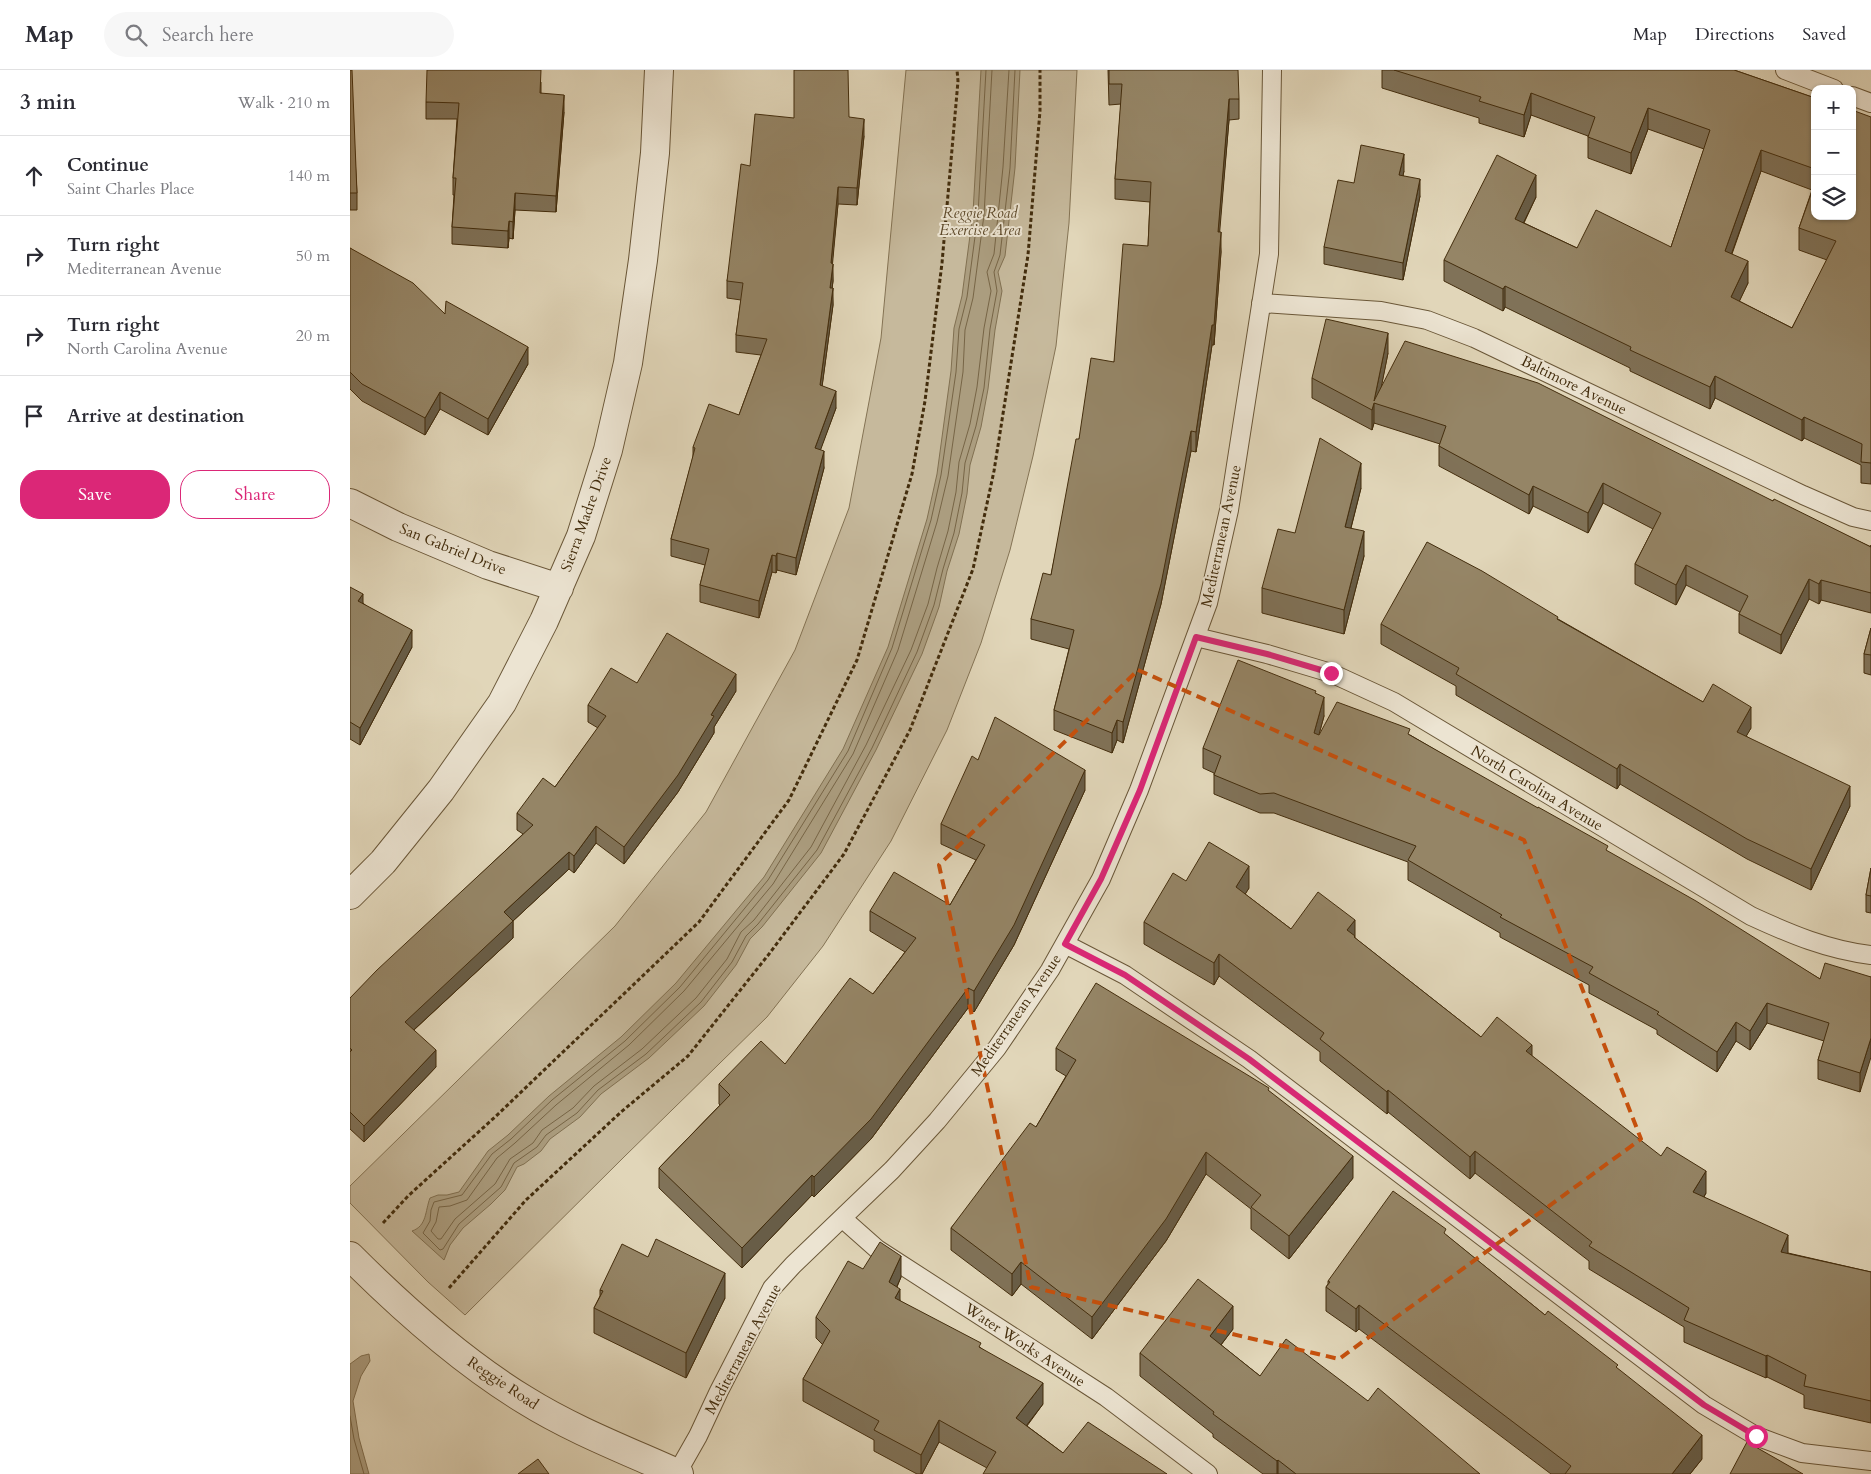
<!DOCTYPE html>
<meta charset="utf-8">
<style>
:root{--surface:#fff;--page:#f7f7f7;--text:#2b2b33;--muted:#7c7c81;--line:#e1e1e2;--accent:#db2777}
body{margin:0;font-family:Cardo,serif;background:var(--page);color:var(--text)}
.controls{position:absolute;right:15px;top:15px;display:grid;overflow:hidden;border-radius:10px;box-shadow:0 1px 4px #0004}
.controls button{width:45px;height:45px;display:grid;place-items:center;padding:0;border:0;border-bottom:1px solid var(--line);background:var(--surface);color:var(--text);font:25px sans-serif}
.stop{position:absolute;width:15px;height:15px;margin:-11px;border:4px solid #db2777;border-radius:50%;background:#fff}
.stop.end{background:#db2777;border-color:#fff;box-shadow:0 1px 5px #0008}
.list{margin:0;padding:0;list-style:none}
h2{display:flex;justify-content:space-between;align-items:center;height:65px;margin:0;padding:0 20px;font-size:21px}
h2 small{font-size:16px;font-weight:400;color:var(--muted)}
.list li{display:grid;grid-template-columns:32px 1fr auto;gap:15px;align-items:center;box-sizing:border-box;height:80px;padding:0 20px;border-top:1px solid var(--line)}
.list b{display:block;font-size:19px;white-space:nowrap}
.list p{margin:0;font-size:16px;white-space:nowrap;color:var(--muted)}
.list em{font-size:16px;font-style:normal;color:var(--muted)}
.actions{display:flex;gap:10px;padding:15px 20px}
.actions a{flex:1;padding:11px 0;border:1px solid var(--accent);border-radius:20px;text-align:center;font-size:18px;color:var(--accent)}
.actions .main{background:var(--accent);color:#fff}
.icon{flex:none;width:28px;height:28px;fill:none;stroke:currentColor;stroke-width:2;stroke-linecap:round;stroke-linejoin:round}
.map{position:relative;flex:none;width:1521px;height:1404px;overflow:hidden}
header{display:flex;align-items:center;gap:30px;box-sizing:border-box;height:70px;padding:0 25px;background:var(--surface);border-bottom:1px solid var(--line)}
header strong{font-size:24px}
nav{display:flex;gap:28px;margin-inline-start:auto;font-size:18px}
.search{width:350px;height:45px;background:var(--page);display:flex;align-items:center;gap:12px;box-sizing:border-box;padding:0 18px;border-radius:28px;color:var(--muted);font-size:19px}
main{display:flex}
aside{flex:1;background:var(--surface)}
.map>svg:first-child{display:block}
.green{fill:#c6b99c;stroke:#847354}
.water{fill:#ab9d7f;stroke:#817051}
.lines{fill:none;stroke-linecap:round;stroke-linejoin:round}
.shore{stroke:#776546;stroke-width:1}
.lane-casing{stroke:#6a5738;stroke-width:20}
.street-casing{stroke:#6a5738;stroke-width:30}
.path{stroke:#432d0d;stroke-width:3;stroke-dasharray:4 2.5;stroke-linecap:butt}
.lane{stroke:#ece4d2;stroke-width:18}
.street{stroke:#ece4d2;stroke-width:28}
.wall{fill:#807258;stroke:#432d0d;fill-rule:evenodd}
.shaded-wall{fill:#685d47;stroke:#432d0d}
.building{fill:#958566;stroke:#432d0d}
.route{stroke:#db2777;stroke-width:6}
.marked{fill:none;stroke:#c7500c;stroke-width:4;stroke-dasharray:10 6;stroke-linejoin:round}
.labels{text-anchor:middle;stroke-width:4;stroke-linejoin:round;paint-order:stroke}
.park-label{font-size:15px;font-style:italic;fill:#5d492a;stroke:#ece4d2}
.street-label{font-size:15px;fill:#432d0d;stroke:#ece4d2}
</style>
<header>
<strong>Map</strong>
<div class="search"><svg class="icon" aria-label="search" viewBox="0 0 24 24"><circle cx="10" cy="10" r="6"/><path d="M15 15l6 6"/></svg>Search here</div>
<nav><a>Map</a><a>Directions</a><a>Saved</a></nav>
</header>
<main>
<aside>
<h2>3 min<small>Walk · 210 m</small></h2>
<ul class="list">
<li><svg class="icon" aria-label="ahead" viewBox="0 0 24 24"><path d="M12 20V5M6 11l6-6 6 6"/></svg><div><b>Continue</b><p>Saint Charles Place</p></div><em>140 m</em></li>
<li><svg class="icon" aria-label="right" viewBox="0 0 24 24"><path d="M7 20v-9h11M14 6l5 5-5 5"/></svg><div><b>Turn right</b><p>Mediterranean Avenue</p></div><em>50 m</em></li>
<li><svg class="icon" aria-label="right" viewBox="0 0 24 24"><path d="M7 20v-9h11M14 6l5 5-5 5"/></svg><div><b>Turn right</b><p>North Carolina Avenue</p></div><em>20 m</em></li>
<li><svg class="icon" aria-label="arrive" viewBox="0 0 24 24"><path d="M6 21V4h12l-3 4 3 4H6"/></svg><div><b>Arrive at destination</b></div></li>
</ul>
<div class="actions"><a class="main">Save</a><a>Share</a></div>
</aside>
<div class="map">
<svg width="1521" height="1404" viewBox="0 0 1521 1404">
<rect width="100%" height="100%" fill="#e1d6b9"/>
<filter id="stains"><feTurbulence type="fractalNoise" baseFrequency=".004" numOctaves="4"/><feColorMatrix values="0 0 0 0 .2 0 0 0 0 .09 0 0 0 0 .02 0 0 0 .5 -.17"/></filter>
<radialGradient id="worn" r=".72"><stop offset=".6" stop-color="#630" stop-opacity="0"/><stop offset="1" stop-color="#630" stop-opacity=".3"/></radialGradient>
<path class="green" d="M556,0H727L719,153L706,276L683,386L660,480L631,573L597,660L541,771L473,876L417,947L275,1086L115,1245L78,1212L0,1133V1116L265,856L356,742L445,580L499,438L531,268Z"/>
<path class="water" d="M631,0H670L665,98L655,186L648,202L652,221L645,260L638,319L631,357L620,395L617,424L609,464L597,501L589,537L572,584L526,680L471,783L412,857L400,869L386,895L354,936L299,988L251,1024L230,1047L200,1069L191,1081L174,1094L167,1097L155,1120L141,1134L113,1158L100,1175L94,1190L62,1161C77,1156 75,1141 80,1128L88,1125H97L109,1122L138,1081L158,1065L199,1026L271,967L326,913L414,807L493,679L538,577L577,449L587,404L601,301L604,258L612,226L623,143Z
M19,1284L20,1291L11,1306L3,1331L9,1368L19,1404H0V1294L11,1286Z"/>
<g class="lines">
<path class="shore" d="M636,0L628,144L617,227L609,259L606,302L591,405L581,450L542,578L498,681L418,810L330,917L275,971L202,1030L161,1069L142,1084L112,1125L84,1132L81,1140L80,1151L73,1163L90,1180L93,1179L109,1154L151,1117L164,1093L187,1077L196,1065L227,1043L248,1020L296,984L351,932L382,892L396,866L408,854L467,780L522,678L567,582L584,535L593,499L604,463L612,423L615,393L626,356L634,318L640,259L647,221L644,202L650,185L660,98L665,0
M642,0L634,145L623,228L615,260L613,302L598,406L587,452L548,580L503,684L423,814L334,921L279,975L206,1035L165,1073L147,1088L117,1130L100,1136L89,1137L86,1152L81,1161L88,1169H91L105,1149L145,1114L160,1089L183,1073L192,1060L223,1038L244,1016L292,979L346,928L377,889L391,862L404,850L461,777L516,675L561,580L578,534L587,498L598,461L606,422L609,392L620,354L627,317L634,258L641,221L637,202L644,184L653,97L659,0
M0,1346L4,1369L14,1404"/>
<g class="lane-casing">
<path id="lane" d="M1435,0L1484,19
M1502,26L1521,33
M911,233L1031,241L1077,250L1124,268L1453,425L1503,447L1521,451
M846,567L917,584L981,603L1044,632L1401,846C1440,864 1478,880 1521,885
M715,874L775,905L899,989L1354,1335L1406,1366L1452,1383L1521,1391
M492,1148L527,1179L756,1327L858,1404
M327,1403L348,1366L369,1321L422,1218L443,1195L542,1100L587,1051L647,978L700,900L751,809L789,720L858,533L879,440L919,184L922,0"/>
</g>
<g class="street-casing">
<path id="street" d="M0,433L48,457L138,495L209,518
M0,825L33,792L91,720L152,633L194,551L231,466L258,380L278,293L293,190L305,83L309,0
M0,1186C53,1239 111,1291 175,1330C223,1360 278,1381 329,1404"/>
</g>
<path class="path" d="M33,1153L58,1126L145,1047L349,852L439,730L507,590L562,404L575,331L592,193L608,11L607,0
M99,1218L176,1130L271,1042L338,986L419,884L494,784L560,660L623,499L644,401L678,185L690,41V0"/>
<use href="#lane" class="lane"/>
<use href="#street" class="street"/>
</g>
<path class="wall" d="M0,0L7,123V140H0Z
M758,0L889,29V49L879,50L869,162L871,182L864,275H862L846,382L841,381L811,534L773,673L767,670L762,683L704,660V640L719,579L681,569V549L701,505L729,369L764,292L798,176L800,132L765,129V109L771,34L759,35Z
M1032,0H1384L1465,28V146L1521,47V414L1511,413V395L1454,368L1452,371L1365,328L1360,339L1280,301V298L1155,237L1153,241L1094,211V190L1186,127L1174,153L1227,178L1321,177L1354,79L1298,59L1281,104L1238,88V66L1181,45L1174,67L1129,53V48L1032,18ZM1411,101L1462,120L1449,158V180L1477,190L1442,258L1389,231L1398,213L1382,184Z
M191,12V23L214,42L206,142L165,140L163,169L159,168L158,178L102,174V157L104,125H103V108L107,49H76V32Z
M499,47L514,66L507,135L488,134L482,193L483,211L482,218L483,235L472,316L486,338L470,380L474,398L446,505L427,500L426,503L422,502L409,548L350,532V515L355,495L321,486V469L343,387V377L389,345L411,285L386,282V265L391,230L377,228V211L400,96L444,48Z
M1054,101L1053,105L1070,126L1053,210L974,194V177L1004,113Z
M0,178L95,244L178,294L138,365L90,339L75,365L12,331L0,319Z
M1038,283L1031,317L1423,431L1521,477V475V543L1471,530L1469,534L1459,529L1431,584L1389,563V544L1390,542L1336,515L1326,535L1285,514V494L1303,459L1253,433L1238,463L1183,436L1179,444L1089,396V376L1090,374L1024,353L1022,360L962,328V308Z
M1011,418L1001,458L1014,486L994,564L912,543V518L945,463Z
M0,517L13,533L62,577L10,675L0,669Z
M1208,549L1353,632L1401,658L1396,666L1500,736L1461,820L1397,789L1270,714L1267,719L1106,625V616L1031,574V554Z
M1521,558V605L1514,603V584Z
M287,613L386,621L364,657V663L328,722L274,794L246,773L224,803L219,799L163,851V868L64,960L86,997L14,1072L0,1059V928L173,764L167,760V743L205,717L248,658L238,652V635Z
M966,624L974,646L969,664L1060,665L1258,782L1470,909L1521,907L1510,1022L1468,1009V990L1474,971L1417,953L1400,980L1386,971L1367,1002L1307,964V960L1239,923V915L1150,867V863L1058,810V792L924,743H910L864,724V703L853,698V678Z
M628,690L735,720L664,875L624,942L618,938L521,1069L464,1127L462,1125L392,1198L309,1118V1098L370,1035L369,1034V1014L435,994L523,924L555,882L520,861V841L600,835L626,790L591,774V754Z
M1521,798V843L1516,842V825Z
M836,811L899,818L895,824L941,859L1005,868L1131,967L1182,986L1356,1123L1354,1127L1438,1183L1521,1202V1353L1454,1338V1325L1417,1307L1416,1308L1334,1272V1257L1239,1199V1191L1125,1103L1120,1109L1038,1042L1037,1044L970,991V982L869,906L864,915L794,874V852Z
M706,978L919,1021L1003,1108L939,1189L901,1159V1139L856,1104L816,1171L742,1269L671,1214L662,1226L601,1180V1158L686,1057L716,1006L706,1000Z
M1096,1165L1195,1245L1268,1299L1352,1389L1340,1404H1201L1009,1259L1006,1262L976,1241V1217L978,1214V1211Z
M513,1199L551,1207L547,1217L550,1231L631,1278L693,1334L677,1356L713,1383L817,1404L637,1398L589,1372L572,1404H567L524,1381V1370L453,1331V1309L473,1275L466,1268V1247Z
M250,1220L375,1228L336,1308L244,1263V1238L250,1226Z
M883,1259L871,1275L910,1306L1018,1331L1130,1404H913L863,1367V1364L790,1306V1283Z"/>
<path class="shaded-wall" d="M1181,23V45L1174,67V45Z
M214,25V42L206,142V126Z
M879,29V50L868,182V162Z
M1298,38V59L1281,104V83Z
M514,49V66L507,135V118Z
M1411,80V101L1375,202V181Z
M1054,84V101L1049,122V105Z
M1186,105V127L1165,170V149Z
M1070,109V126L1053,210V193Z
M488,117V134L481,210V193Z
M165,123V140L163,169V152Z
M159,151V168L158,178V161Z
M871,162V182L864,275V255Z
M1398,191V213L1381,249V227Z
M483,194V211L480,235V218Z
M1155,216V237L1153,241V219Z
M483,218V235L470,332V315Z
M862,255V275L846,382V362Z
M1038,263V283L1028,334L1024,331Z
M178,277V294L138,365V349Z
M1365,306V328L1360,339V317Z
M486,321V338L465,395V378Z
M90,322V339L75,365V348Z
M1024,333V353L1022,360V340Z
M1454,347V368L1452,371V350Z
M841,361V381L811,534L773,673V652Z
M474,381V398L446,505V488Z
M1011,393V418L995,481V457Z
M1253,413V433L1238,463V443Z
M1183,416V436L1179,444V425Z
M1014,461V486L994,564V540Z
M427,483V500L426,503V486Z
M422,485V502L409,548V531Z
M1336,495V515L1326,535V515Z
M1459,509V529L1431,584V565Z
M1471,510V530L1469,534V514Z
M13,524V541L8,531Z
M62,560V577L10,675V658Z
M386,604V621L364,657V663L328,722L274,794V777L361,645Z
M974,627V646L964,683V663Z
M1401,637V658L1387,682V662Z
M767,650V670L762,683V663Z
M1270,694V714L1267,719V699Z
M735,700V720L664,875L624,942V921Z
M1500,716V736L1461,820V799Z
M246,756V773L224,803V786Z
M219,782V799L163,851V868L55,968V952L154,842Z
M899,796V818L886,839V817Z
M1005,850V888L997,860Z
M869,884V906L864,915V893Z
M618,918V938L521,1069L464,1127V1107Z
M1417,933V953L1400,980V961Z
M1386,952V971L1367,1002V982Z
M1521,968V987L1510,1022V1003Z
M1182,975V997L1176,981Z
M86,980V997L14,1072V1056Z
M1038,1020V1042L1037,1044V1022Z
M1125,1081V1103L1120,1109V1087Z
M856,1082V1104L816,1171L742,1269V1247Z
M1003,1086V1108L939,1189V1166Z
M1356,1101V1123L1343,1144V1122Z
M462,1105V1125L392,1198V1178Z
M1438,1165V1187L1431,1182Z
M551,1186V1207L539,1234V1212Z
M671,1192V1214L662,1226V1204Z
M375,1203V1228L336,1308V1283Z
M550,1219V1240L545,1228Z
M1009,1235V1259L1006,1262V1239Z
M883,1236V1259L860,1289V1266Z
M1417,1285V1307L1416,1308V1286Z
M693,1313V1334L666,1369V1348Z
M589,1350V1372L572,1404H571V1385Z
M1352,1365V1389L1340,1404H1322Z
M928,1390V1404H927V1391Z"/>
<path class="building" d="M0,0H2L7,123H0Z
M77,0H191L190,23L214,25L206,126L165,123L163,152L159,151L158,161L102,157L106,108H103L109,33L76,32Z
M444,0H498L499,47L514,49L507,118L488,117L481,193L483,194L480,218H483L470,315L486,321L465,378L474,381L446,488L427,483L426,486L422,485L409,531L350,515L359,479L321,469L345,378L343,377L359,334L389,345L417,269L386,265L393,213L377,211L391,94L400,96L405,44L444,48Z
M759,0H888L889,29H879L868,162H871L864,255H862L846,362L841,361L811,514L773,652L767,650L762,663L704,640L724,560L681,549L693,503L701,505L726,369H729L741,288L764,292L773,174L798,176L801,112L765,109L772,14H759Z
M1044,0H1384L1465,28V99L1411,80L1375,181L1398,191L1381,227L1442,258L1486,171L1449,158L1465,113V146H1502V40L1521,47V393L1511,392L1512,374L1454,347L1452,350L1365,306L1360,317L1280,280L1281,277L1155,216L1153,219L1094,190L1147,85L1186,105L1165,149L1227,178L1246,140L1321,177L1360,60L1298,38L1281,83L1238,67L1245,47L1181,23L1174,45L1129,31L1131,27Z
M1011,75L1054,84L1049,105L1070,109L1053,193L974,177L988,110L1004,113Z
M0,178L63,213L95,244L96,231L178,277L138,349L90,322L75,348L12,314L0,302Z
M976,249L1038,263L1024,331L1055,271L1188,313L1423,431L1424,429L1521,477V475V523L1471,510L1469,514L1459,509L1431,565L1389,544L1398,526L1336,495L1326,515L1285,494L1311,443L1253,413L1238,443L1183,416L1179,425L1089,376L1096,356L1024,333L1022,340L962,308Z
M970,368L1011,393L995,457L1014,461L994,540L912,518L928,459L945,463Z
M1077,472L1132,501L1208,547L1207,549L1353,632L1363,614L1401,637L1387,662L1500,716L1461,799L1397,769L1270,694L1267,699L1106,604L1109,598L1031,554Z
M0,517L13,524L8,531L62,560L10,658L0,652Z
M1521,558V585L1514,584Z
M317,563L386,604L361,645L364,646L328,705L274,777L246,756L224,786L219,782L154,842L163,851L55,952L86,980L14,1056L0,1042V982L2,980L0,978V928L27,900L183,755L167,743L193,708L205,717L256,646L238,635L261,598L287,613Z
M888,590L966,621L965,623L974,627L964,663L969,665L987,632L1060,659L1058,664L1188,738V737L1258,776L1256,780L1346,831L1470,909L1475,893L1521,907V968L1510,1003L1468,990L1479,953L1417,933L1400,961L1386,952L1367,982L1307,944L1309,942L1239,903L1243,897L1150,847L1152,845L1058,790L1066,776L924,723L910,724L864,705L871,686L853,678Z
M645,647L735,700L664,855L624,921L618,918L521,1049L464,1107L462,1105L392,1178L309,1098L380,1025L369,1014L411,971L435,994L500,908L523,924L566,868L520,841L544,802L600,835L635,775L591,754L622,686L628,690Z
M859,772L899,796L886,817L941,859L968,822L1005,850L997,860L1005,866L1004,867L1131,967L1147,947L1182,975L1176,981L1311,1086L1317,1077L1356,1101L1343,1122L1438,1165L1431,1182L1521,1202V1331L1454,1316L1456,1305L1417,1285L1416,1286L1334,1250L1339,1238L1239,1176L1242,1172L1125,1081L1120,1087L1038,1020L1037,1022L970,969L974,963L869,884L864,893L794,852L823,803L836,811Z
M1521,798V826L1516,825Z
M746,913L919,1018L918,1020L1003,1086L939,1166L901,1137L911,1125L856,1082L816,1149L742,1247L671,1192L662,1204L601,1158L680,1053L686,1057L726,990L706,978Z
M1043,1121L1096,1159L1094,1163L1195,1245L1198,1241L1268,1295L1266,1297L1352,1365L1322,1404H1215L1221,1396L1009,1235L1006,1239L976,1217L980,1212L978,1211Z
M306,1169L375,1203L336,1283L244,1238L253,1221L250,1220L272,1174L298,1187Z
M530,1172L551,1186L539,1212L550,1219L545,1228L631,1273L629,1277L693,1313L666,1348L713,1383L738,1352L817,1404H633L646,1382L589,1350L571,1385L524,1360L529,1351L453,1309L480,1261L466,1247L498,1191L513,1199Z
M848,1209L883,1236L860,1266L910,1306L936,1269L1018,1331L1028,1318L1130,1404H946L928,1390L927,1391L863,1344L864,1342L790,1283Z
M1397,1372L1453,1404H1380Z
M188,1389L199,1404H168Z"/>
<g class="lines">
<path class="route" d="M981,603L917,584L846,567L790,720L751,809L715,874L775,905L899,989L1354,1335L1406,1366"/>
</g>
<path class="marked" d="M788,600L1174,770L1291,1069L989,1289L681,1217L589,795Z"/>
<g class="labels">
<g class="park-label">
<text x="630" y="148">Reggie Road<tspan x="630" dy="17">Exercise Area</tspan></text>
</g>
<g class="street-label">
<text transform="translate(1224 315) rotate(26)" y="5">Baltimore Avenue</text>
<text transform="translate(236 444) rotate(-70)" y="5">Sierra Madre Drive</text>
<text transform="translate(871 466) rotate(-78)" y="5">Mediterranean Avenue</text>
<text transform="translate(103 479) rotate(22)" y="5">San Gabriel Drive</text>
<text transform="translate(1187 718) rotate(31)" y="5">North Carolina Avenue</text>
<text transform="translate(666 945) rotate(-55)" y="5">Mediterranean Avenue</text>
<text transform="translate(675 1275) rotate(33)" y="5">Water Works Avenue</text>
<text transform="translate(393 1279) rotate(-62)" y="5">Mediterranean Avenue</text>
<text transform="translate(153 1313) rotate(34)" y="5">Reggie Road</text>
</g>
</g>
<rect width="100%" height="100%" filter="url(#stains)"/>
<rect width="100%" height="100%" fill="url(#worn)"/>
</svg>
<div class="controls">
<button>+</button>
<button>−</button>
<button><svg class="icon" aria-label="layers" viewBox="0 0 24 24"><path d="M12 4l9 5-9 5-9-5zM3 14l9 5 9-5"/></svg></button>
</div>
<div class="stop" style="left:1406px;top:1366px"></div>
<div class="stop end" style="left:981px;top:603px"></div>
</div>
</main>
